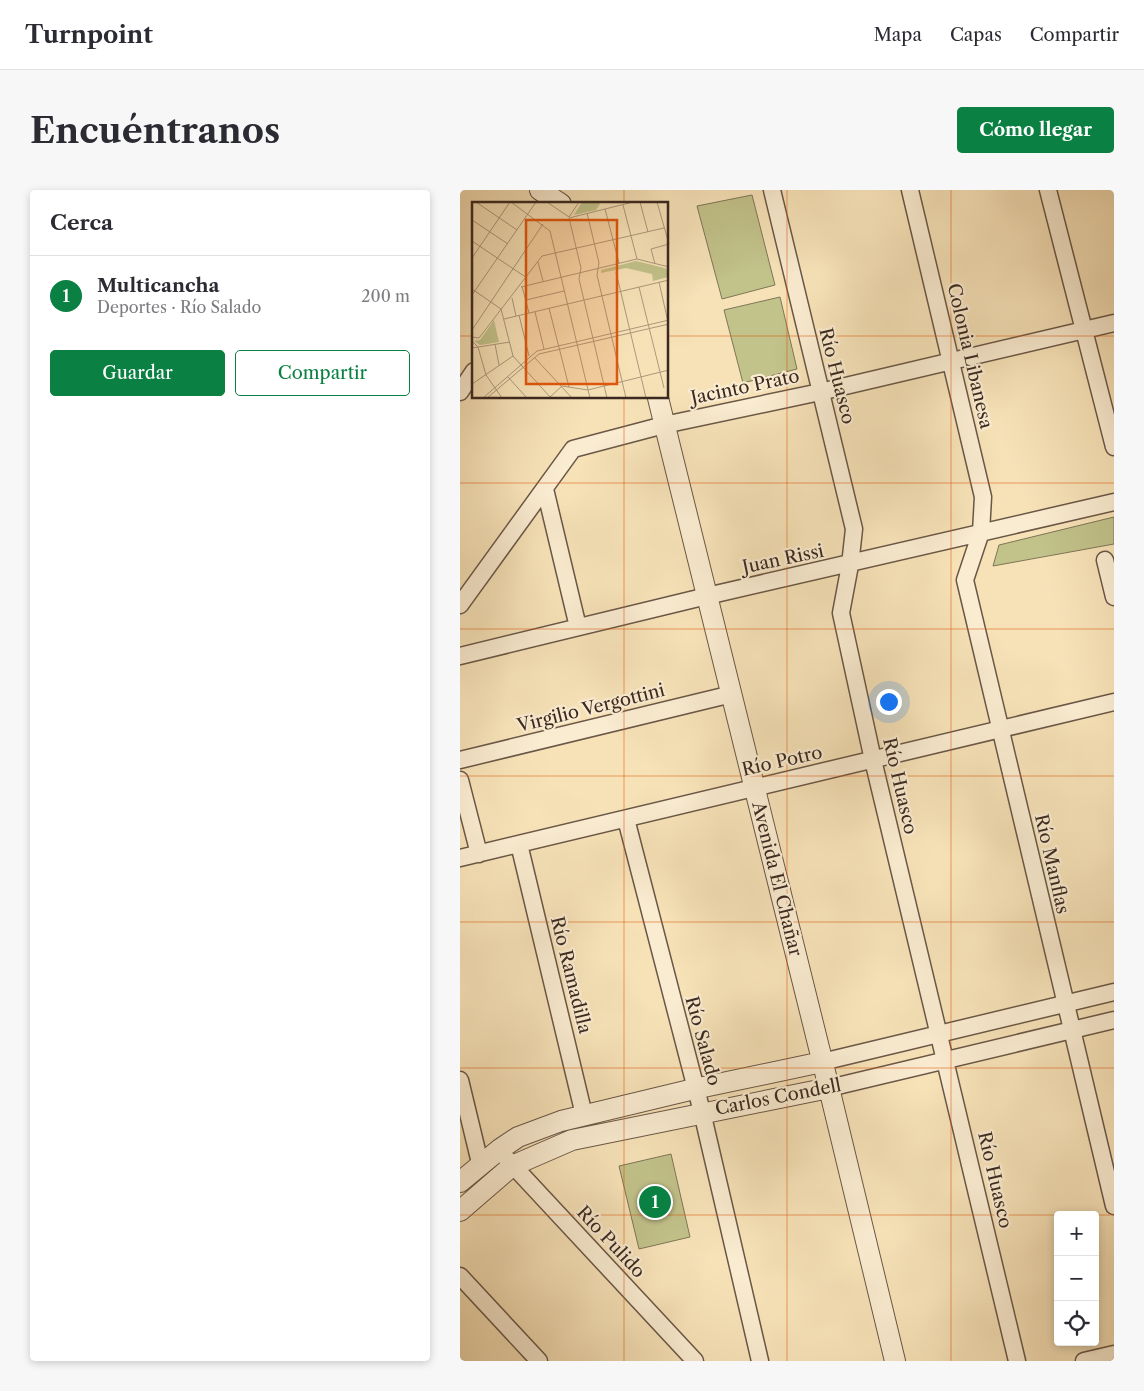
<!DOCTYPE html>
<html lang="es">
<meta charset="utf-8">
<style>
:root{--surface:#fff;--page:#f7f7f7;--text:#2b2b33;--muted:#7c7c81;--line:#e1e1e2;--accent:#0b8043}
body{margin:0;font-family:"Libre Caslon Text",serif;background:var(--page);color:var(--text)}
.controls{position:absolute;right:15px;bottom:15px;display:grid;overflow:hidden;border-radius:5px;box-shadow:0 2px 8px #0003}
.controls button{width:45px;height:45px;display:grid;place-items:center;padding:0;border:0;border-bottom:1px solid var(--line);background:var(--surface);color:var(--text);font:25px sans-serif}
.you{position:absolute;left:428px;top:511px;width:18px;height:18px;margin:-12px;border:4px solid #fff;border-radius:50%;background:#1a73e8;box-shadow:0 0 0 8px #1a73e833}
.badge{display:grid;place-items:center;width:32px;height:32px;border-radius:50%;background:var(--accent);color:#fff;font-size:16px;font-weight:700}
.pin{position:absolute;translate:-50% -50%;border:2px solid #fff;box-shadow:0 1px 5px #0006}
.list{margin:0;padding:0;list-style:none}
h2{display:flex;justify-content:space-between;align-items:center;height:65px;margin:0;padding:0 20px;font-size:21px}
h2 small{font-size:16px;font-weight:400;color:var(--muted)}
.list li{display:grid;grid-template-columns:32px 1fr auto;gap:15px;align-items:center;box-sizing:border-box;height:80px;padding:0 20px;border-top:1px solid var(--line)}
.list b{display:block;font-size:19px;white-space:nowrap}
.list p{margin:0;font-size:16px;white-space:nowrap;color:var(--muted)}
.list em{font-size:16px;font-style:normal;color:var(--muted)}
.actions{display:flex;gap:10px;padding:15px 20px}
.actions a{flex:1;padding:11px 0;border:1px solid var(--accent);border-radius:5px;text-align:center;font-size:18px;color:var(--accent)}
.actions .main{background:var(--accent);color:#fff}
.icon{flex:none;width:28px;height:28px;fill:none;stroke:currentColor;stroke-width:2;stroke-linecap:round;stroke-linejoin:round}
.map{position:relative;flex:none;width:654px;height:1171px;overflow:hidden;border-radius:5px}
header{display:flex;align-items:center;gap:30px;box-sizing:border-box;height:70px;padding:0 25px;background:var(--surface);border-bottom:1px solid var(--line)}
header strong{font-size:24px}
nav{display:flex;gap:28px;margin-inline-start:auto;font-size:18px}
.intro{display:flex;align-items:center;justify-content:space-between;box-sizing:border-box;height:120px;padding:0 30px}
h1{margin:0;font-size:35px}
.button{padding:12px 22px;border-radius:5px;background:var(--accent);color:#fff;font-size:18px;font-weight:700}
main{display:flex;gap:30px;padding:0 30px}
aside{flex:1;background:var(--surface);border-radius:5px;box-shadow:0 2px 8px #0003}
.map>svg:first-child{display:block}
.park{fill:#c2c28b;stroke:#7e7656}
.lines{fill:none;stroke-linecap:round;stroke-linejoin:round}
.minor-casing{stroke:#6a5747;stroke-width:19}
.tertiary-casing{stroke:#6a5747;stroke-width:22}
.minor{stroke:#faecd1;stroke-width:16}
.tertiary{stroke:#faecd1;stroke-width:20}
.grid{fill:none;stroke:#df570d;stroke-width:1;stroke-opacity:0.55}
.labels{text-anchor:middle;stroke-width:4.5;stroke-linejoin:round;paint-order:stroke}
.street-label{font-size:18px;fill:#3b2921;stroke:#faecd1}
.inset-road{fill:none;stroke:#ac987c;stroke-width:1}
.view{fill:#df570d;fill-opacity:0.15;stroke:#df570d;stroke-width:2.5}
.inset-edge{fill:none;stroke:#3b2921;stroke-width:2.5}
</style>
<header>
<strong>Turnpoint</strong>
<nav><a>Mapa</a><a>Capas</a><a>Compartir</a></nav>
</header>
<div class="intro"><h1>Encuéntranos</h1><a class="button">Cómo llegar</a></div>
<main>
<aside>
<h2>Cerca<small></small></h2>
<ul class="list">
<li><span class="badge">1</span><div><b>Multicancha</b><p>Deportes · Río Salado</p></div><em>200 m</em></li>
</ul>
<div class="actions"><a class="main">Guardar</a><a>Compartir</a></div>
</aside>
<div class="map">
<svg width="654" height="1171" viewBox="0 0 654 1171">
<rect width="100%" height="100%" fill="#f7e2b8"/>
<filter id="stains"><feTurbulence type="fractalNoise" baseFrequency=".004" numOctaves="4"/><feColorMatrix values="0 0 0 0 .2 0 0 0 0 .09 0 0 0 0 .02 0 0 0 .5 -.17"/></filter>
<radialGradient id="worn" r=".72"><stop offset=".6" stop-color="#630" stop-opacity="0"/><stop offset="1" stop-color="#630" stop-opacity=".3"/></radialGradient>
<path class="park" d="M292,5L315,95L262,109L237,16Z
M320,107L337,179L283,193L264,120Z
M654,327V354L533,376L539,355Z
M211,964L230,1047L179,1059L159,976Z"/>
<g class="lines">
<g class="minor-casing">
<path id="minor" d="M312,0L394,339L390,375L381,423L413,570L557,1171
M450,0L523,307L521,342L505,390L654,1016
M588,0L654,257
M0,202L14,181
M85,299L118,437
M645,370L654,407
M0,415L113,259L204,235L360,202L654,133
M0,466L247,406L654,312
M0,570L272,504
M0,590L19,664
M166,629L242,922L300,1171
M59,654L124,925
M0,668L654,512
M362,872L654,802
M0,890L20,973
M369,898L654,830
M46,968L235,1171
M0,1086L79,1171
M624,1171L654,1164"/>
</g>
<g class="tertiary-casing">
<path id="tertiary" d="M80,0L101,14
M198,208L369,898L435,1171
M0,992L40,959L58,947L101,931L234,899L362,872
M0,1021L52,976L112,950L369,898"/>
</g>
<use href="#minor" class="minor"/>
<use href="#tertiary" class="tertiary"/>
</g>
<path class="grid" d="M164,0V14M327,0V1171M491,0V1171M0,146H14M208,146H654M164,208V1171M0,293H654M0,439H654M0,586H654M0,732H654M0,878H654M0,1025H654"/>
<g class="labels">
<g class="street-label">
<text transform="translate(510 166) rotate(77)" y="6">Colonia Libanesa</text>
<text transform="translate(377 186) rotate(76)" y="6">Río Huasco</text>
<text transform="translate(285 197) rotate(-12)" y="6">Jacinto Prato</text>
<text transform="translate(323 369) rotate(-12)" y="6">Juan Rissi</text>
<text transform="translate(131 518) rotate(-14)" y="6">Virgilio Vergottini</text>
<text transform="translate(322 571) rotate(-13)" y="6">Río Potro</text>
<text transform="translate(440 596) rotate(77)" y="6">Río Huasco</text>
<text transform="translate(592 674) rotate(77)" y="6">Río Manflas</text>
<text transform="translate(317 689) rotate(76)" y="6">Avenida El Chañar</text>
<text transform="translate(111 785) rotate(76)" y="6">Río Ramadilla</text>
<text transform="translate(243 851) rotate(75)" y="6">Río Salado</text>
<text transform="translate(318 907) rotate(-11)" y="6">Carlos Condell</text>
<text transform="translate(535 990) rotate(77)" y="6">Río Huasco</text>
<text transform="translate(151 1052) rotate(47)" y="6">Río Pulido</text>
</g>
</g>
<g transform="translate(12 12)">
<rect width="196" height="196" fill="#f7e2b8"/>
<path d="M110,0H126L128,2L124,8L102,13ZM164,59L196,67V75L181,79L180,72L154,66L129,71V68ZM22,118L27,140L8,143L2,139L8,138Z" fill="#c2c28b"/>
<path class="inset-road" d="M4,0L45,28M39,0L78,29L118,196M75,0L97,15M168,0L176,30M185,0L197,42M151,3L165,57M133,7L147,61M115,11L127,61L125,73L154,196M97,15L107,0M97,16L109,66L107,77L135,196M97,16L161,0M0,18L36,42M0,39L55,76M0,56L38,0M66,60L71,79M183,62L179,47L197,42M144,70L174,196M187,80L196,120M50,84L57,111M49,85L165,57L197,65M167,85L192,186M0,87L29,107L41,154L79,196M0,93L64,0M40,96L44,114M54,98L92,89M77,106L97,185M63,110L72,147M47,113L57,154M32,117L197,78M0,128L71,22M0,135L7,136L70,54L192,26M0,139L6,145L14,173L30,196M23,142L27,163M0,146L38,140M62,155L100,196M36,175L55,196M0,182L41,154M78,195L90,184L116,188L197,168M11,196L65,149L197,118M15,196L67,152L197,122"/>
<path class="view" d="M54,18H145V182H54Z"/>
<rect width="196" height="196" class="inset-edge"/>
</g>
<rect width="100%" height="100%" filter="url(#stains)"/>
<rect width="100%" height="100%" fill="url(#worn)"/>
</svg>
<div class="controls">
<button>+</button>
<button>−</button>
<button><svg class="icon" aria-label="locate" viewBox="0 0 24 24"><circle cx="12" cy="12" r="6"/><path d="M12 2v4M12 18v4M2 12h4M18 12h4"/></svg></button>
</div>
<div class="you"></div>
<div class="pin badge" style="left:195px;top:1012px">1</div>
</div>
</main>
